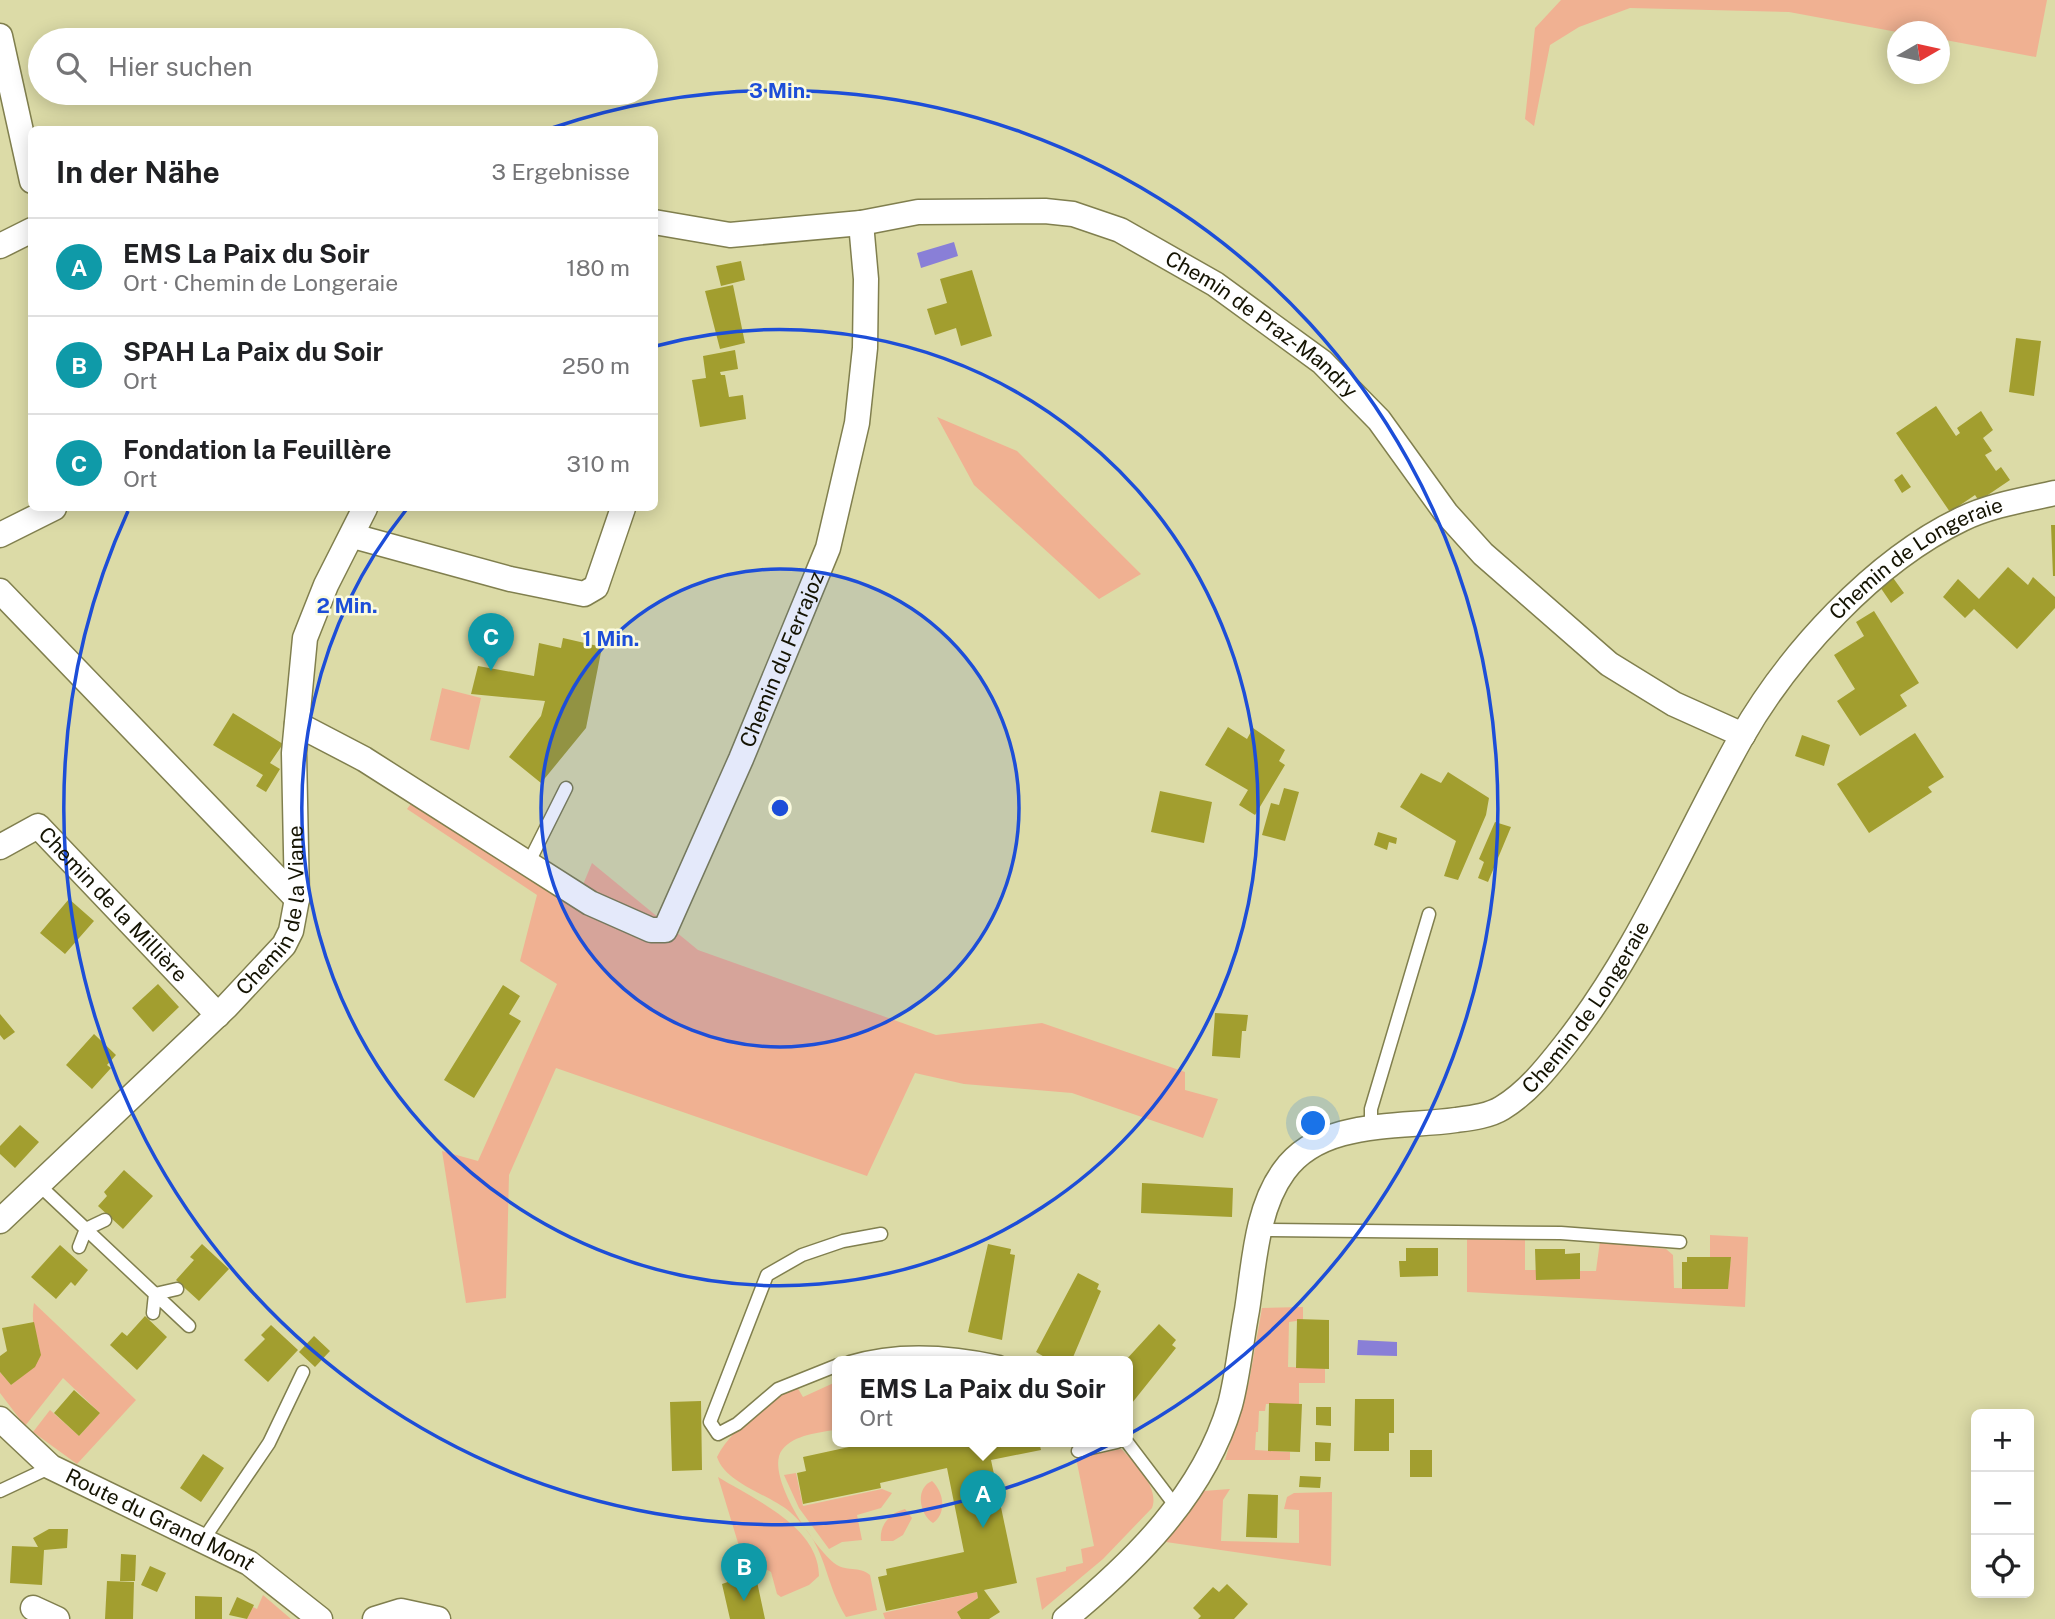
<!DOCTYPE html>
<html lang="de">
<meta charset="utf-8">
<style>
:root{--surface:#fff;--page:#f6f6f6;--text:#202124;--muted:#757577;--line:#e0e0e0;--accent:#ea580c}
body{margin:0;font-family:"Public Sans",sans-serif;background:var(--page);color:var(--text)}
.controls{position:absolute;right:21px;bottom:21px;display:grid;overflow:hidden;border-radius:10px;box-shadow:0 4px 18px #0003}
.controls button{width:63px;height:63px;display:grid;place-items:center;padding:0;border:0;border-bottom:2px solid var(--line);background:var(--surface);color:var(--text);font:35px sans-serif}
.compass{position:absolute;left:1887px;top:21px;width:63px;height:63px;border-radius:50%;background:var(--surface);box-shadow:0 4px 18px #0003;rotate:81deg}
.you{position:absolute;left:1314px;top:1124px;width:24px;height:24px;margin:-18px;border:5px solid #fff;border-radius:50%;background:#1a73e8;box-shadow:0 0 0 10px #1a73e833}
.badge{display:grid;place-items:center;width:46px;height:46px;border-radius:50%;background:var(--accent);color:#fff;font-size:23px;font-weight:700}
.pin{position:absolute;translate:-50% -58px;filter:drop-shadow(0 2px 4px #0008)}
.pin::after{content:'';position:absolute;top:37px;width:24px;height:21px;background:inherit;clip-path:polygon(0 0,100% 0,50% 100%)}
.popup{position:absolute;left:832px;top:1356px;width:301px;height:91px;box-sizing:border-box;display:grid;place-content:center;border-radius:10px;background:var(--surface);filter:drop-shadow(0 2px 5px #0005);font-size:23px;white-space:nowrap;color:var(--muted)}
.popup b{font-size:26px;color:var(--text)}
.popup::after{content:'';position:absolute;left:50%;top:100%;margin-left:-14px;border:14px solid transparent;border-top-color:var(--surface)}
.list{margin:0;padding:0;list-style:none}
h2{display:flex;justify-content:space-between;align-items:center;height:91px;margin:0;padding:0 28px;font-size:30px}
h2 small{font-size:23px;font-weight:400;color:var(--muted)}
.list li{display:grid;grid-template-columns:46px 1fr auto;gap:21px;align-items:center;box-sizing:border-box;height:98px;padding:0 28px;border-top:2px solid var(--line)}
.list b{display:block;font-size:26px;white-space:nowrap}
.list p{margin:0;font-size:23px;white-space:nowrap;color:var(--muted)}
.list em{font-size:23px;font-style:normal;color:var(--muted)}
.icon{flex:none;width:38px;height:38px;fill:none;stroke:currentColor;stroke-width:2;stroke-linecap:round;stroke-linejoin:round}
.map{position:relative;flex:none;width:2055px;height:1619px;overflow:hidden}
.search{position:absolute;background:var(--surface);box-shadow:0 4px 18px #0003;left:28px;top:28px;width:630px;height:77px;display:flex;align-items:center;gap:18px;box-sizing:border-box;padding:0 24px;border-radius:38px;color:var(--muted);font-size:26px}
.panel{position:absolute;background:var(--surface);box-shadow:0 4px 18px #0003;left:28px;top:126px;width:630px;height:385px;border-radius:10px}
.map>svg:first-child{display:block}
.green{fill:#f0b192}
.water{fill:#897fd7}
.building{fill:#a29e2f}
.lines{fill:none;stroke-linecap:round;stroke-linejoin:round}
.service-casing{stroke:#807f4e;stroke-width:15}
.minor-casing{stroke:#807f4e;stroke-width:27}
.service{stroke:#fff;stroke-width:12}
.minor{stroke:#fff;stroke-width:24}
.ring{fill:none;stroke:#1d4ed8;stroke-width:3.5}
.labels{text-anchor:middle;stroke-width:5;stroke-linejoin:round;paint-order:stroke}
.street-label{font-size:21px;fill:#141302;stroke:#fbfbe0}
.centre{fill:#1d4ed8;stroke:#fbfbe0;stroke-width:3.5}
.ring-label{font-size:21px;text-anchor:middle;font-weight:bold;fill:#1d4ed8;stroke:#fbfbe0;stroke-width:5;stroke-linejoin:round;paint-order:stroke}
</style>
<div class="map">
<svg width="2055" height="1619" viewBox="0 0 2055 1619">
<rect width="100%" height="100%" fill="#dcdba7"/>
<path class="green" d="M1561,0H2047L2036,57L1940,39V32H1897L1789,12L1630,8L1579,27L1550,45L1534,126L1525,119L1535,28Z
M937,417L1017,451L1141,574L1099,599L974,485Z
M442,688L481,698L469,750L430,740Z
M423,788L582,887L592,863L698,950L936,1035L1042,1023L1185,1072V1090L1218,1099L1203,1138L1072,1093L964,1084L915,1073L867,1176L556,1068L509,1175L506,1298L466,1303L442,1151L478,1161L557,984L520,961L537,895L407,809Z
M1710,1235L1748,1237L1745,1307L1467,1292V1236L1525,1237V1270H1536V1280L1580,1279V1271H1596L1600,1241L1666,1249L1673,1255L1674,1288L1727,1289L1731,1258L1710,1257Z
M34,1303L136,1400L77,1464L33,1432L50,1410L79,1436L100,1413L63,1378L25,1426L0,1393V1372L11,1385C64,1345 26,1350 34,1303Z
M1303,1307V1320L1289,1322L1288,1367L1325,1368V1383H1299V1404H1266L1265,1411H1259L1258,1432H1256L1255,1450L1290,1452V1460H1225L1249,1382L1262,1308Z
M838,1381V1429C820,1433 794,1434 782,1450C764,1474 814,1547 834,1563C845,1572 860,1566 870,1575L877,1610L846,1617C822,1578 829,1547 790,1512C769,1494 726,1484 717,1457C730,1430 771,1399 797,1387L803,1397Z
M1121,1449C1134,1461 1160,1488 1152,1508L1103,1559L1042,1610L1036,1578L1066,1571V1567L1083,1563L1081,1549L1094,1546L1076,1458Z
M796,1473L803,1506L882,1489L892,1493L881,1508L857,1515L862,1540L842,1542L829,1549L799,1508L784,1475Z
M718,1477C754,1499 819,1527 819,1576L809,1585L781,1597L777,1594L771,1572L742,1556Z
M932,1481C944,1492 947,1513 933,1523C919,1514 915,1488 932,1481Z
M1230,1489L1223,1500L1221,1541L1299,1543V1510L1284,1509L1287,1497L1294,1493L1332,1492L1331,1566L1166,1542L1203,1491Z
M905,1509L912,1518L903,1535L893,1541H881C879,1525 890,1513 905,1509Z
M977,1592L978,1598L957,1612L961,1619H885L883,1613Z
M263,1595L291,1619H247L253,1607L257,1609Z"/>
<path class="water" d="M954,242L958,256L921,268L917,253Z
M1358,1340L1397,1342V1356L1357,1355Z"/>
<path class="building" d="M741,261L745,280L721,286L716,266Z
M972,270L992,336L961,346L956,328L935,335L927,309L947,303L940,279Z
M733,285L745,343L720,349L705,291Z
M2016,338L2041,341L2034,396L2009,392Z
M735,350L738,369L720,372L721,375H725L729,397L743,395L746,419L700,427L692,380L706,378L703,356Z
M1936,406L1956,436L1960,433L1957,428L1981,411L1993,430L1983,438L1992,451L1985,455L1996,471L2001,467L2010,480L1979,501L1975,495L1950,512L1896,433Z
M1902,474L1911,487L1902,493L1894,480Z
M2051,525H2055V576H2053Z
M2008,567L2028,585L2033,577L2055,597V608L2017,649L1974,609L1965,618L1943,597L1958,579L1979,599Z
M1891,575L1904,593L1891,603L1878,584Z
M1874,611L1919,683L1900,695L1907,706L1860,736L1837,701L1855,689L1834,655L1864,636L1856,622Z
M563,638L602,647L586,728L541,783L509,757L541,716L545,701L471,694L478,666L534,676L539,643L561,648Z
M233,713L283,744L270,763L280,769L266,792L256,786L263,775L213,745Z
M1228,727L1247,739L1253,728L1285,750L1279,761L1285,765L1255,815L1239,805L1248,790L1205,765Z
M1915,733L1944,777L1928,787L1932,792L1869,833L1837,784Z
M1802,735L1830,745L1824,766L1795,756Z
M1448,772L1489,798L1486,815L1458,880L1444,876L1456,841L1400,807L1421,773L1441,783Z
M1284,788L1299,792L1285,841L1262,835L1271,803L1279,805Z
M1160,791L1212,802L1204,843L1151,832Z
M1495,822L1511,827L1488,882L1478,878L1484,862L1479,859Z
M1378,832L1397,838L1396,844L1389,842L1387,850L1374,845Z
M69,899L94,921L65,954L40,933Z
M158,984L179,1007L153,1032L132,1008Z
M503,985L520,996L509,1014L521,1021L474,1098L444,1080Z
M1215,1013L1248,1015L1246,1031H1242L1240,1058L1212,1056Z
M0,1014L15,1032L4,1040L0,1035Z
M94,1034L116,1055L107,1065L111,1068L92,1089L66,1065Z
M20,1125L39,1142L15,1168L0,1154V1146Z
M124,1170L153,1196L123,1229L98,1206L107,1196L104,1192Z
M1142,1183L1233,1188L1232,1217L1141,1213Z
M202,1244L229,1269L199,1301L176,1280L194,1260L190,1257Z
M988,1244L1011,1249L1010,1254L1015,1255L1002,1340L968,1332Z
M60,1245L88,1270L75,1286L71,1282L56,1299L31,1277Z
M1406,1248H1438V1276L1400,1277L1399,1261H1406Z
M1535,1249H1565V1254L1580,1253V1279L1536,1280Z
M1687,1257H1731L1728,1289H1682V1262H1687Z
M1078,1273L1099,1284L1097,1289L1101,1291L1071,1362H1053L1036,1352Z
M145,1316L167,1337L137,1370L110,1345L122,1332L127,1336Z
M1297,1319L1329,1320V1369L1296,1368Z
M34,1322L41,1355L35,1367L11,1385L0,1372V1356L7,1351L2,1328Z
M1159,1324L1176,1340L1172,1345L1176,1348L1128,1408V1362H1124Z
M271,1325L298,1350L268,1382L244,1360L265,1339L261,1335Z
M314,1336L330,1351L315,1367L299,1352Z
M74,1390L100,1413L79,1436L54,1413Z
M1355,1399H1394V1433H1389V1451H1354Z
M701,1401L702,1470L672,1471L670,1402Z
M1269,1403L1302,1404L1300,1452L1268,1451Z
M1316,1407H1331V1426L1316,1425Z
M872,1442H1039L1041,1450L991,1460L1017,1583L984,1590L1000,1612L989,1619H961L957,1612L978,1598L977,1592L886,1611L878,1577L887,1575L886,1569L964,1552L947,1468L880,1483L881,1488L803,1504L797,1473L806,1471L803,1457Z
M1315,1442L1331,1443L1330,1461H1315Z
M1410,1450H1432V1477H1410Z
M203,1454L224,1468L201,1502L180,1488Z
M1300,1476L1321,1477L1320,1488L1299,1487Z
M1248,1494L1278,1495L1277,1538L1246,1537Z
M49,1529H68L67,1548L44,1550L42,1585L10,1583L12,1546L38,1547L33,1538Z
M121,1554L136,1555L135,1581H120Z
M150,1566L166,1573L157,1592L141,1585Z
M748,1575L749,1579L756,1577L765,1619H730L722,1584Z
M107,1581L134,1582L133,1619H105Z
M1227,1584L1248,1604L1234,1619H1198L1201,1616L1193,1608L1213,1587L1219,1592Z
M195,1596L222,1597V1619H195Z
M237,1597L254,1605L247,1619L229,1615Z"/>
<g class="lines">
<g class="service-casing">
<path id="service" d="M529,862L566,788
M1371,1129V1109L1429,914
M39,1185L189,1326
M1260,1230L1561,1233L1680,1242
M79,1247L86,1229L105,1220
M153,1313L155,1294L177,1289
M850,1362C899,1347 950,1351 1000,1362
M838,1365L778,1389L737,1424L718,1434L710,1422L767,1275L802,1255L843,1241L881,1234
M1127,1442L1177,1508
M1078,1451L1117,1442
M0,1491L51,1467
M203,1540L269,1443L303,1372"/>
</g>
<g class="minor-casing">
<g id="minor">
<path d="M0,36L32,181"/>
<path id="s1" d="M654,222L730,235L861,223L918,212L1045,211L1073,214L1120,230L1215,284L1322,362L1379,420L1446,513L1483,554L1609,664L1674,704L1743,735"/>
<path d="M0,246L32,230"/>
<path d="M0,535L54,508"/>
<path d="M353,536L510,579L584,594L596,587L623,508"/>
<path d="M0,591L297,899"/>
<path id="s2" d="M297,724L364,759L590,903L651,930H665L741,759L828,548L857,423L865,348L866,279L861,223"/>
<path id="s3" d="M0,847L38,826L218,1015"/>
<path id="s4" d="M0,1221L226,1007L284,945L291,931L297,899L294,753L305,638L326,585L365,508"/>
<path id="s5" d="M0,1419L51,1467L249,1563L320,1619"/>
<path d="M33,1608L57,1619"/>
<path d="M375,1619L401,1611L438,1619"/>
<path id="s6" d="M1065,1619C1135,1561 1203,1495 1230,1405C1238,1375 1241,1341 1247,1310C1254,1265 1256,1209 1284,1171C1321,1119 1400,1128 1456,1120C1471,1118 1489,1116 1502,1108C1527,1093 1547,1068 1565,1045C1639,951 1683,841 1741,738C1789,654 1874,561 1962,519C1991,505 2024,500 2055,493"/>
</g>
</g>
<use href="#service" class="service"/>
<use href="#minor" class="minor"/>
</g>
<circle cx="780" cy="808" r="239" fill="#1d4ed8" fill-opacity=".12"/>
<g class="ring">
<circle cx="780" cy="808" r="239"/>
<path d="M656 346A478 478 0 1 1 406 510"/>
<path d="M552 128A717 717 0 1 1 128 511"/>
</g>
<g class="labels">
<g class="street-label">
<text dy="7" stroke="none"><textPath href="#s1" startOffset="642">Chemin de Praz-Mandry</textPath></text>
<text dy="7" stroke="none"><textPath href="#s6" startOffset="1449">Chemin de Longeraie</textPath></text>
<text dy="7" stroke="none"><textPath href="#s2" startOffset="719">Chemin du Ferrajoz</textPath></text>
<text dy="7" stroke="none"><textPath href="#s4" startOffset="425">Chemin de la Viane</textPath></text>
<text dy="7" stroke="none"><textPath href="#s3" startOffset="152">Chemin de la Millière</textPath></text>
<text dy="7" stroke="none"><textPath href="#s6" startOffset="882">Chemin de Longeraie</textPath></text>
<text dy="7" stroke="none"><textPath href="#s5" startOffset="191">Route du Grand Mont</textPath></text>
</g>
</g>
<circle cx="780" cy="808" r="10" class="centre"/>
<g class="ring-label">
<text x="780" y="98">3 Min.</text>
<text x="347" y="613">2 Min.</text>
<text x="611" y="646">1 Min.</text>
</g>
</svg>
<div class="controls">
<button>+</button>
<button>−</button>
<button><svg class="icon" aria-label="locate" viewBox="0 0 24 24"><circle cx="12" cy="12" r="6"/><path d="M12 2v4M12 18v4M2 12h4M18 12h4"/></svg></button>
</div>
<svg class="compass" viewBox="-18 -18 36 36"><path d="M0-13l5 13h-10z" fill="#e53935"/><path d="M0 13l5-13h-10z" fill="#757577"/></svg>
<div class="you"></div>
<div class="pin badge" style="left:983px;top:1528px;background:#0f9aa8">A</div>
<div class="popup"><b>EMS La Paix du Soir</b>Ort</div>
<div class="pin badge" style="left:744px;top:1601px;background:#0f9aa8">B</div>
<div class="pin badge" style="left:491px;top:671px;background:#0f9aa8">C</div>
<div class="search"><svg class="icon" aria-label="search" viewBox="0 0 24 24"><circle cx="10" cy="10" r="6"/><path d="M15 15l6 6"/></svg>Hier suchen</div>
<section class="panel">
<h2>In der Nähe<small>3 Ergebnisse</small></h2>
<ul class="list">
<li><span class="badge" style="background:#0f9aa8">A</span><div><b>EMS La Paix du Soir</b><p>Ort · Chemin de Longeraie</p></div><em>180 m</em></li>
<li><span class="badge" style="background:#0f9aa8">B</span><div><b>SPAH La Paix du Soir</b><p>Ort</p></div><em>250 m</em></li>
<li><span class="badge" style="background:#0f9aa8">C</span><div><b>Fondation la Feuillère</b><p>Ort</p></div><em>310 m</em></li>
</ul>
</section>
</div>
